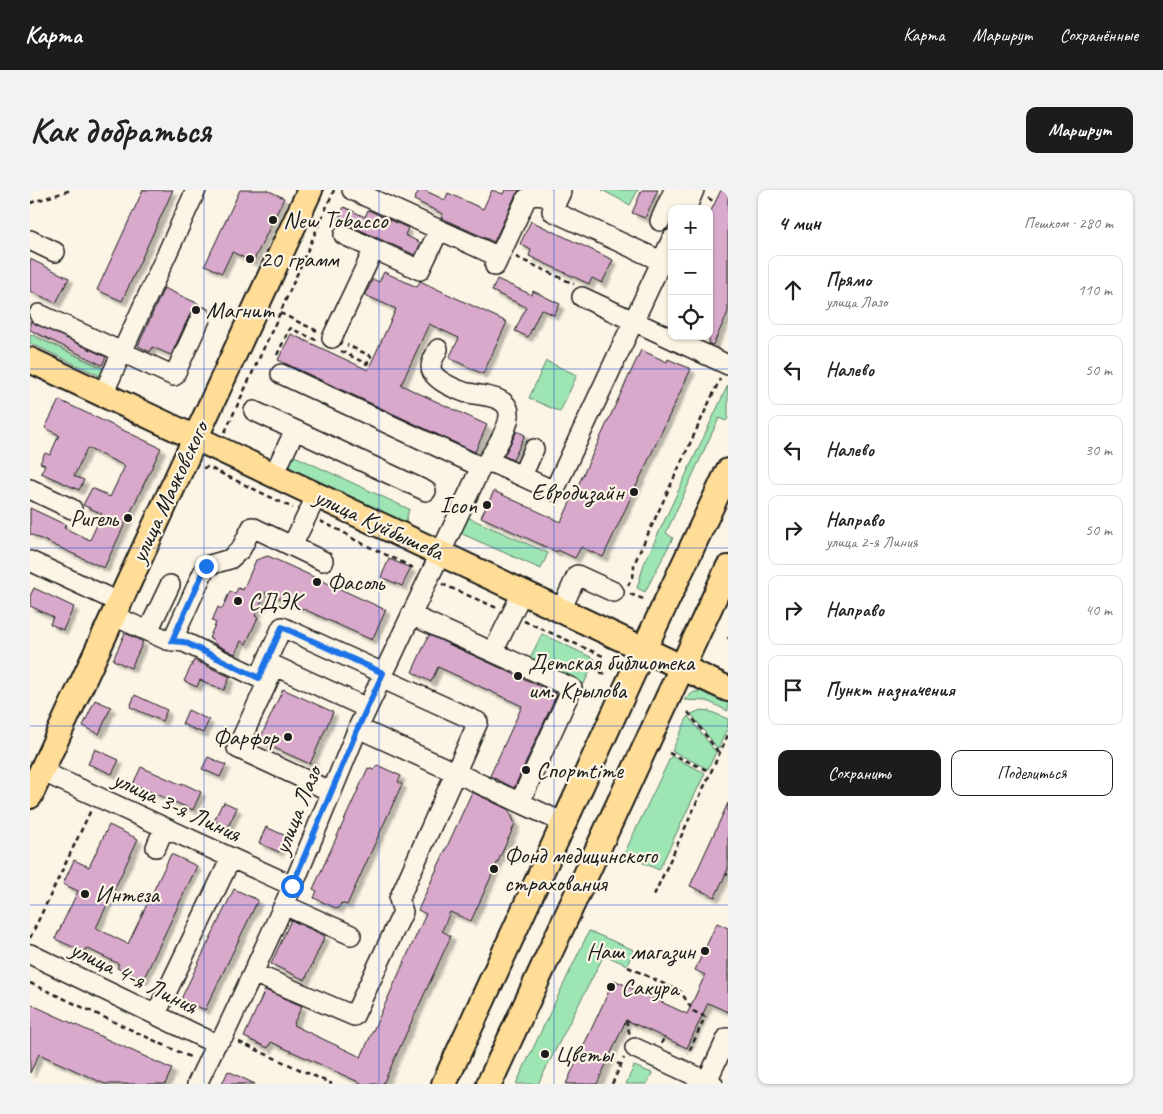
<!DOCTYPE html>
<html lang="ru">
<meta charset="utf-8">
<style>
:root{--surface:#fff;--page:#f2f2f2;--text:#222;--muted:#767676;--line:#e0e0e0;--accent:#1c1c1c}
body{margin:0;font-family:Caveat,sans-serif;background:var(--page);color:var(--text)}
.controls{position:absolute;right:15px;top:15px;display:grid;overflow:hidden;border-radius:10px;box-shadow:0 1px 4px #0004}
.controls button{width:45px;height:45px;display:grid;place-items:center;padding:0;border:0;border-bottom:1px solid var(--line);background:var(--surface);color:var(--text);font:25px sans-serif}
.stop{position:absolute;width:15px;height:15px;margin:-11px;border:4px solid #1a73e8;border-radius:50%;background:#fff}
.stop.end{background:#1a73e8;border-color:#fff;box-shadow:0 1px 5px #0008}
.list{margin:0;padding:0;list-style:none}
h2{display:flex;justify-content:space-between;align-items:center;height:65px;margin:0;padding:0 20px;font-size:21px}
h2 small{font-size:16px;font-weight:400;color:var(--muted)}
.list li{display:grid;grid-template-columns:32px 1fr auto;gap:15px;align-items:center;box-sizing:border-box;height:70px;margin:0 10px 10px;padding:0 10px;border:1px solid var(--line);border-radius:10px}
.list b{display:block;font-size:19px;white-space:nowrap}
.list p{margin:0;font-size:16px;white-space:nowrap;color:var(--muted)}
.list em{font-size:16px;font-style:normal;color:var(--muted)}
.actions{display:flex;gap:10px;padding:15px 20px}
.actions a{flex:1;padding:11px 0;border:1px solid var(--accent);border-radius:10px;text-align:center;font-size:18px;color:var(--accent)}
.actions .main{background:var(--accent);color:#fff}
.icon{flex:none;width:28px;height:28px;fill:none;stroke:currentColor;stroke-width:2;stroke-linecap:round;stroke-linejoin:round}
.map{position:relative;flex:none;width:698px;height:894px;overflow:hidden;border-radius:10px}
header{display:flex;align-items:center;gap:30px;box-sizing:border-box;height:70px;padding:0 25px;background:var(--accent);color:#fff}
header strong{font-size:24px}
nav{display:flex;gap:28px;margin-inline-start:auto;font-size:18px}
.intro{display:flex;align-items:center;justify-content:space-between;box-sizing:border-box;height:120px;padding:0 30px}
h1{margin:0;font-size:35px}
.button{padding:12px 22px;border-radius:10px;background:var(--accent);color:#fff;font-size:18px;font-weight:700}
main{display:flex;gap:30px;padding:0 30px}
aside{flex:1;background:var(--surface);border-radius:10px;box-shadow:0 1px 4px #0004}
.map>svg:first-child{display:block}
.green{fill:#9de5b3;stroke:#5c8068}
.building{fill:#d8a9cb;stroke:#1c1c1c;filter:url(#shadow)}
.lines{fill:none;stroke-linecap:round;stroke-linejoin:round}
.minor-casing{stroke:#1c1c1c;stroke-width:22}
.major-casing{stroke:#1c1c1c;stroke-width:28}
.path{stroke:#1c1c1c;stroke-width:2.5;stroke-dasharray:5 4;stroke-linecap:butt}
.minor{stroke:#fcf5e5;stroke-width:19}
.major{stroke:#ffdd96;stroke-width:24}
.route{stroke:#1a73e8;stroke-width:6}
.grid{fill:none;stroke:#1d4ed8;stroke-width:1;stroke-opacity:0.55}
.poi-dot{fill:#1c1c1c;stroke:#fcf5e5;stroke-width:2}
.labels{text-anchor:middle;stroke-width:4.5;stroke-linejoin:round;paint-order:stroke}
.poi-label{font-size:24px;fill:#1c1c1c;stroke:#fcf5e5;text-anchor:start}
.street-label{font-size:24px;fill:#1c1c1c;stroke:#fcf5e5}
</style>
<header>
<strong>Карта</strong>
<nav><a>Карта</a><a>Маршрут</a><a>Сохранённые</a></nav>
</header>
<div class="intro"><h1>Как добраться</h1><a class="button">Маршрут</a></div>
<main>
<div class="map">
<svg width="698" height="894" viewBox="0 0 698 894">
<defs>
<filter id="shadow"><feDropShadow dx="4.5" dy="4.5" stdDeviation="1" flood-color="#0004"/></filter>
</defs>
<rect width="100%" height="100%" fill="#fcf5e5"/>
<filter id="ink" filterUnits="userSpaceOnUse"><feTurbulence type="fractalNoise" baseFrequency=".02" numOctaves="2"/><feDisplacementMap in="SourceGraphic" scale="10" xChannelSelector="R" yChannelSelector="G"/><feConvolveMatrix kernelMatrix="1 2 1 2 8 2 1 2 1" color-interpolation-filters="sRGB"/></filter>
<g filter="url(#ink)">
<path class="green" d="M572,0H608L600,15Z
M0,144L73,178L70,186L0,153Z
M516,171L547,185L530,222L499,208Z
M698,195V228L696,231L689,228L636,343L643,348L615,402L607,398L614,374Z
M258,263L379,319L375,336L251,278Z
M437,327L518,363L511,379L430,343Z
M512,444L565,469L554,494L500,468Z
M677,501L698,508V521L677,511L654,510L664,502Z
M671,520L679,521L698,529V537L688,559L661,524Z
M658,526L686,562L678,579L642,561Z
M641,566L675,583L629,680L594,664Z
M559,741L604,760L597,775L574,765L508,894H486Z
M604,876L622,883L617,894H596Z"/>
<path class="building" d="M113,0H143L92,111L67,100Z
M210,0H237L254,8L223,72L202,62L192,83L175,75Z
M389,0H394L415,10L418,3L453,19L462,0L473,4L475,0H490L486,4L464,52L411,28L413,24L384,10Z
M612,0H628L615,28L602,23Z
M691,0H698V122L683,155L679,154V25Z
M314,17L335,27L338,20L378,38L375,45L391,53L385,65L319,35L307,32Z
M501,31L583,70L572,93L562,88L559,94L499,66L501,60L490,54Z
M0,69L39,88L26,113L0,101Z
M354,82L387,97L390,91L477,132L453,184L419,168L429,148L399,134L371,195L457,235L445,262L248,170L261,144L338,180L366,119L335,105L343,89L349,92Z
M467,89L502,105L503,101L530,114L524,125L511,119L498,147L485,141L496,117L462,101Z
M134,98L169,114L161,122L141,165L122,157L120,162L108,156Z
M0,131L76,167L72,175L0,140Z
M611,160L637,172L638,169L661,179L573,367L551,357L545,368L528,360L527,362L451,327L464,301L531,332Z
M29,210L131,258L74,378L0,344V318L36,335L34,338L60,350L72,324L53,315L62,298L80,307L95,276L57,258L44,286L54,290L49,300L11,283L15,275L10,273L15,263L20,265L29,245L15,238Z
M487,241L495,245L483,270L474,266Z
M238,366L356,420L342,450L236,402L225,426L228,427L216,454L211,451L205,464L183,453L184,450L179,448L186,433L182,431L188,417L192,419L200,401L205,404L208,398L213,400L226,370Z
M359,369L381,378L372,396L351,387Z
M4,398L44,417L33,440L20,434L23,427L0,416V406Z
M95,443L113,452L101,478L83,470Z
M399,445L527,504L484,598L460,586L492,516L408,477L401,492L382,482Z
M164,470L200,487L194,500L170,490L167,497L154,491Z
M253,499L303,522L280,574L229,551Z
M105,505L137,520L132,531L100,517Z
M65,510L81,517L69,544L53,536Z
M158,520L179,530L173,543L152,534Z
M65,559L89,570L82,584L58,574Z
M178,567L196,575L190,587L172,579Z
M347,575L371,586L368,592L372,594L317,715L311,713L308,719L284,708L287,701L283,699L338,578L344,580Z
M111,577L152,595V593L171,602L163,620L103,594Z
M442,602L479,620L485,634L441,731L420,722L412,741L421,746L353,894H333L241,852L238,858L214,847L235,800L272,816L263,835L331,867L396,724L388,720Z
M194,612L207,618L198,637L184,631L192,614L193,615Z
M698,613V679L685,707L660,696Z
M79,635L108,649L66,738L98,754L141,664L167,676L113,790L87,778L89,774L56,758L54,762L25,749L48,701L33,694L44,670L59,677Z
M236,637L256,646L249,662L229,653Z
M204,699L228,710L175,820L151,809Z
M261,730L295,746L275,790L241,774Z
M687,733L698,738V822L678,813L657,858L596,830L567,894H536L584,790L657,824L675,785L665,780Z
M0,814L142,879L135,894H75L9,864L0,883Z
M198,881L225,894H192Z"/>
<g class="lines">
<g class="minor-casing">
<path id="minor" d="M322,0L469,67
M531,2L522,21L631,71
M656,19L664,0
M630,31L644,0
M314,45L344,59
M0,50L25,62
M465,76L496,9L503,5L514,6L526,13
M552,107L698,175
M9,124L144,186L171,127
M302,148L344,59L390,80L409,40
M408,159C406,164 401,171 401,177C401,189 423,198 434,202C446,206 479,204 479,224C480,236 463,263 456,273
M251,184L451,277
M73,204L166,0
M224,221L265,240L244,284
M265,240L396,301
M492,286L504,259
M0,299L42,319
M262,356L287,305
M0,371L88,412
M531,420L547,385L584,402
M82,425L137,450L154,452L229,488L252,437L353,483
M381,425L542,498L490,612
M118,441L140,395
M142,451L176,376L200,369L211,359L222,337L293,371
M463,462L493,401
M328,538L459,598
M11,581L263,696
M302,602L207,558L245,476L337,518
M467,602L534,633
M126,657L134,638
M254,715L321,745
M0,764L186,854
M223,783L324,826L373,722L369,709L448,532L351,488
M126,824L201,668
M605,858L683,894
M677,891L697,848H698
M167,894L186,854L194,845L223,783L267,686L328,538L451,277L456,273H463L524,301L642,49"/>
</g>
<g class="major-casing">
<path id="major" d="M0,170L698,499
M0,606L280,0
M414,894L614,459L698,281
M459,894L698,378"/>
</g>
<path class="path" d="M678,8L685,12
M0,13L41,0
M486,67L544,94
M250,123L287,141
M311,161L337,174L341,166L317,155
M247,165L260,138L288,151
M195,242L250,123L304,0
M173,278L178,277L263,318
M290,331L313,342L325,350L386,379
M412,394L467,418
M598,396L604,383V374L690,189
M600,404L616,410
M494,431L573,466
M697,448H698
M570,482L577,485
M658,522L689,563
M639,563L681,582
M696,684L698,685
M624,705L698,545
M0,748L61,620
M598,777L651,802L663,821L675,827L658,864
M0,793L162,868
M596,830L600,845
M209,852L302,894
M631,854L634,848
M579,869L591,875
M582,894L594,868"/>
<use href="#minor" class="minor"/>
<use href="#major" class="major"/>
</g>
</g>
<g class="lines" filter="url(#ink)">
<path class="route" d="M176,376L142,451L154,452L229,488L252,437L353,483L328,538L262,696"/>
</g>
<path class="grid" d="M174,0V894M349,0V894M524,0V894M0,179H698M0,358H698M0,536H698M0,715H698"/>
<g class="poi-dot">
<circle cx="243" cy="30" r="5"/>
<circle cx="220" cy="69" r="5"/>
<circle cx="166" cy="120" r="5"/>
<circle cx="604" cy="302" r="5"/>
<circle cx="457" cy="315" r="5"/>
<circle cx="98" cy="328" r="5"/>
<circle cx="287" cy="392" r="5"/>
<circle cx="208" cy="411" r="5"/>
<circle cx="488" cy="486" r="5"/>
<circle cx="258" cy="547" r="5"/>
<circle cx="496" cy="580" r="5"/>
<circle cx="464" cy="679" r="5"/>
<circle cx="55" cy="704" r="5"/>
<circle cx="675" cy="761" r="5"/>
<circle cx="581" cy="797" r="5"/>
<circle cx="515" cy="864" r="5"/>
</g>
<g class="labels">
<g class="poi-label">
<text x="253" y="38">New Tobacco</text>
<text x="230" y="77">20 грамм</text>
<text x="176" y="128">Магнит</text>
<text x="594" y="310" text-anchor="end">Евродизайн</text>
<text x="447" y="323" text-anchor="end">Icon</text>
<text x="88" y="336" text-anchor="end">Ригель</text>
<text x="297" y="400">Фасоль</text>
<text x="218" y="419">СДЭК</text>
<text x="498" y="480">Детская библиотека<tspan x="498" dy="28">им. Крылова</tspan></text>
<text x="248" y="555" text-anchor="end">Фарфор</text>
<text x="506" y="588">Спортtime</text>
<text x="474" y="673">Фонд медицинского<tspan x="474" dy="28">страхования</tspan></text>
<text x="65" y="712">Интеза</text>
<text x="665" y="769" text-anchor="end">Наш магазин</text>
<text x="591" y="805">Сакура</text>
<text x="525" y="872">Цветы</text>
</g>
<g class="street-label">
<text transform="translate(139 302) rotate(-65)" y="8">улица Маяковского</text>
<text transform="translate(349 334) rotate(25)" y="8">улица Куйбышева</text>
<text transform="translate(147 616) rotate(25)" y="8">улица 3-я Линия</text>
<text transform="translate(267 620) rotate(-68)" y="8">улица Лазо</text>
<text transform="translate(104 787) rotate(26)" y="8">улица 4-я Линия</text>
</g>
</g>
</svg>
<div class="controls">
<button>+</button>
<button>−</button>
<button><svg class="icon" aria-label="locate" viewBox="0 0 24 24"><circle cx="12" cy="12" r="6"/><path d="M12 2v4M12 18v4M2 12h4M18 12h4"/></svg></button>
</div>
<div class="stop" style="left:262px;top:696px"></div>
<div class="stop end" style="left:176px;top:376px"></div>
</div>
<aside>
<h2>4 мин<small>Пешком · 280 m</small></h2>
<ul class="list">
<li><svg class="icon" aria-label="ahead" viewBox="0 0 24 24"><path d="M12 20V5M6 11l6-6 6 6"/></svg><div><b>Прямо</b><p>улица Лазо</p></div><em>110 m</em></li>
<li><svg class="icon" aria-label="left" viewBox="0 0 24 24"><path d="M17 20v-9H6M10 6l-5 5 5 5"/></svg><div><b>Налево</b></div><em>50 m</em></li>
<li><svg class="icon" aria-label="left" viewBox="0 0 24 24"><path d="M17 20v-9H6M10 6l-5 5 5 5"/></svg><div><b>Налево</b></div><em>30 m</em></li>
<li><svg class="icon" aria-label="right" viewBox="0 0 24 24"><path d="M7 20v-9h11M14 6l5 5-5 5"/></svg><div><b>Направо</b><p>улица 2-я Линия</p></div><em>50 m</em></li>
<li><svg class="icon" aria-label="right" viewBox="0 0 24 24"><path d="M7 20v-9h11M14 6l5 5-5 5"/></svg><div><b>Направо</b></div><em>40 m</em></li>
<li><svg class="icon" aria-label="arrive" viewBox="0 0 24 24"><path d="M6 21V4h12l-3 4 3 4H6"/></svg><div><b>Пункт назначения</b></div></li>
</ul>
<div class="actions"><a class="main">Сохранить</a><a>Поделиться</a></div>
</aside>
</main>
